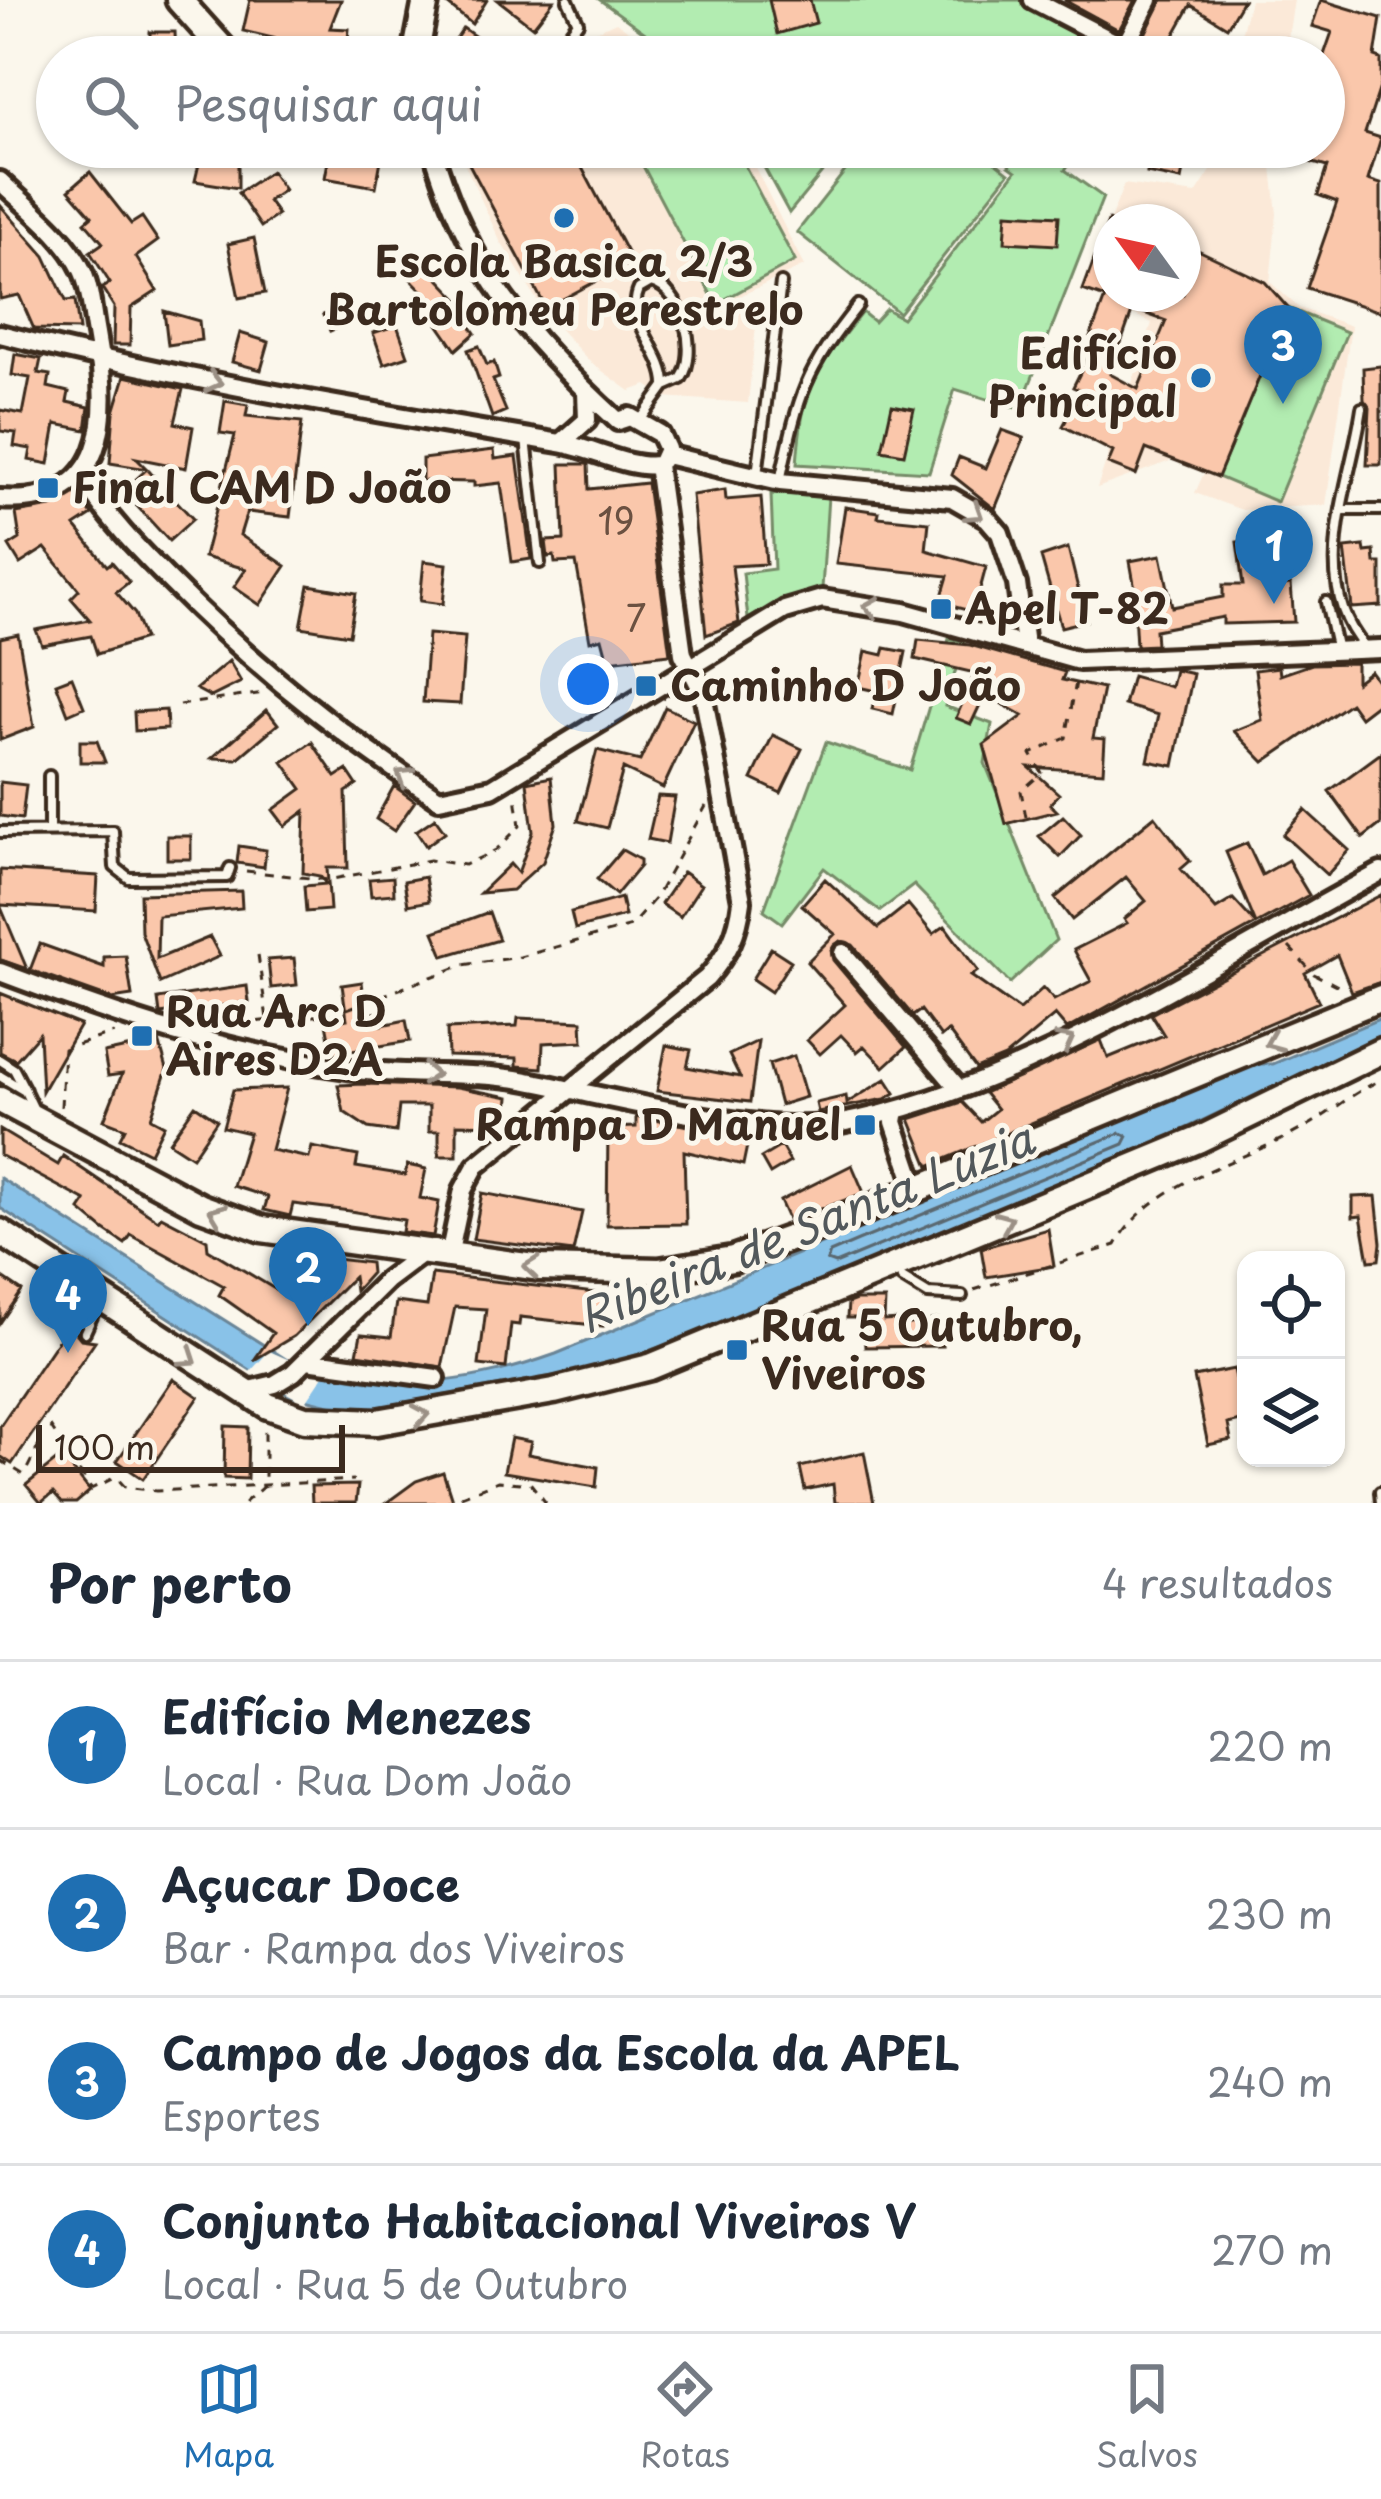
<!DOCTYPE html>
<html lang="pt">
<meta charset="utf-8">
<style>
:root{--surface:#fff;--page:#f2f2f3;--text:#1f2937;--muted:#747a83;--line:#e0e1e3;--accent:#1f6fb2}
body{margin:0;font-family:"Playpen Sans",sans-serif;background:var(--page);color:var(--text)}
.controls{position:absolute;right:36px;bottom:36px;display:grid;overflow:hidden;border-radius:24px;box-shadow:0 3px 9px #0004}
.controls button{width:108px;height:108px;display:grid;place-items:center;padding:0;border:0;border-bottom:3px solid var(--line);background:var(--surface);color:var(--text);font:60px sans-serif}
.compass{position:absolute;left:1093px;top:204px;width:108px;height:108px;border-radius:50%;background:var(--surface);box-shadow:0 3px 9px #0004;rotate:303deg}
.scale{position:absolute;left:36px;bottom:30px;width:309px;box-sizing:border-box;padding-left:12px;border:6px solid #3b2a1e;border-top:0;font-size:33px;line-height:42px;white-space:nowrap;color:#3b2a1e;-webkit-text-stroke:9px #fbf7ec;paint-order:stroke}
.you{position:absolute;left:588px;top:684px;width:42px;height:42px;margin:-30px;border:9px solid #fff;border-radius:50%;background:#1a73e8;box-shadow:0 0 0 18px #1a73e833}
.badge{display:grid;place-items:center;width:78px;height:78px;border-radius:50%;background:var(--accent);color:#fff;font-size:39px;font-weight:700}
.pin{position:absolute;translate:-50% -99px;filter:drop-shadow(0 3px 6px #0008)}
.pin::after{content:'';position:absolute;top:63px;width:42px;height:36px;background:inherit;clip-path:polygon(0 0,100% 0,50% 100%)}
.list{margin:0;padding:0;list-style:none}
h2{display:flex;justify-content:space-between;align-items:center;height:156px;margin:0;padding:0 48px;font-size:51px}
h2 small{font-size:39px;font-weight:400;color:var(--muted)}
.list li{display:grid;grid-template-columns:78px 1fr auto;gap:36px;align-items:center;box-sizing:border-box;height:168px;padding:0 48px;border-top:3px solid var(--line)}
.list b{display:block;font-size:45px;white-space:nowrap}
.list p{margin:0;font-size:39px;white-space:nowrap;color:var(--muted)}
.list em{font-size:39px;font-style:normal;color:var(--muted)}
.icon{flex:none;width:66px;height:66px;fill:none;stroke:currentColor;stroke-width:2;stroke-linecap:round;stroke-linejoin:round}
.map{position:relative;flex:none;width:1381px;height:1503px;overflow:hidden}
.search{position:absolute;background:var(--surface);box-shadow:0 3px 9px #0004;left:36px;right:36px;top:36px;height:132px;display:flex;align-items:center;gap:30px;box-sizing:border-box;padding:0 42px;border-radius:66px;color:var(--muted);font-size:45px}
.sheet{height:828px;background:var(--surface)}
nav{display:flex;justify-content:space-around;align-items:center;box-sizing:border-box;height:168px;border-top:3px solid var(--line);background:var(--surface);font-size:33px;color:var(--muted)}
nav a{display:grid;justify-items:center;gap:6px}
nav .on{color:var(--accent)}
.map>svg:first-child{display:block}
.built{fill:#fbe9d8;fill-rule:evenodd}
.green{fill:#b2ecb1;stroke:#768b68;stroke-width:3}
.water{fill:#89c2e8;stroke:#6a8597;stroke-width:3}
.pier{fill:#fbf7ec}
.lines{fill:none;stroke-linecap:round;stroke-linejoin:round}
.shore{stroke:#5a676f;stroke-width:3}
.building{fill:#fac7ab;stroke:#3b2a1e;stroke-width:3;fill-rule:evenodd}
.service-casing{stroke:#3b2a1e;stroke-width:16}
.minor-casing{stroke:#3b2a1e;stroke-width:26}
.secondary-casing{stroke:#3b2a1e;stroke-width:33}
.path{stroke:#3b2a1e;stroke-width:3;stroke-dasharray:9 9;stroke-linecap:butt}
.service{stroke:#fbf7ec;stroke-width:8}
.minor{stroke:#fbf7ec;stroke-width:16}
.secondary{stroke:#fbf7ec;stroke-width:24}
.oneway{stroke:#9b9085}
.poi-dot{fill:#1f6fb2;stroke:#fbf7ec;stroke-width:4.5}
.labels{text-anchor:middle;stroke-width:10;stroke-linejoin:round;paint-order:stroke}
.number-label{font-size:36px;fill:#6b5141}
.poi-label{font-size:42px;font-weight:bold;fill:#3b2a1e;stroke:#fbf7ec;text-anchor:start}
.water-label{font-size:45px;font-style:italic;fill:#52585b;stroke:#fbf7ec}
</style>
<div class="map">
<svg width="1381" height="1503" viewBox="0 0 1381 1503">
<rect width="100%" height="100%" fill="#fbf7ec"/>
<filter id="ink" filterUnits="userSpaceOnUse"><feTurbulence type="fractalNoise" baseFrequency=".00833" numOctaves="2"/><feDisplacementMap in="SourceGraphic" scale="24" xChannelSelector="R" yChannelSelector="G"/><feConvolveMatrix kernelMatrix="1 2 1 2 8 2 1 2 1" color-interpolation-filters="sRGB"/></filter>
<g filter="url(#ink)">
<path class="built" d="M1250,0H1294L1285,57H1235Z
M616,22L665,57H561L576,40Z
M457,147H745L804,266L742,295L756,326L748,403L663,397L647,385L630,391L590,362L545,313L500,241Z
M1219,147H1270L1277,214L1270,282L1299,308L1351,326L1326,505L1242,510L1195,493L1204,473L1173,460L1097,488L1152,323L1083,290L1124,184L1196,194L1216,163ZM1111,222H1183V294H1111Z"/>
<path class="green" d="M600,0H1022L1096,45L1098,57H678Z
M644,147H735L795,261L716,304L635,151Z
M753,147H843L789,213Z
M864,147H976L1009,173L899,313L797,232Z
M1018,147H1080L1065,170L1103,197L1020,409L955,389L929,472L797,464C803,383 813,375 862,312L874,322L886,309L902,318L1016,171L1009,166Z
M1288,308L1347,332L1277,502L1218,477Z
M771,494L828,496L822,589L782,600L748,619L743,573L774,569Z
M949,639L964,642L945,706L992,724L985,763L1056,940L1010,983L914,885L880,911L824,868L782,923L764,910L826,742L910,770Z"/>
<path class="water" d="M1381,1018V1035L1130,1155L681,1340L597,1368L379,1407L346,1409L289,1395L0,1208V1178L289,1361C380,1396 467,1386 556,1354L1256,1064H1273Z"/>
<path class="pier" d="M269,1351L324,1375L305,1403L249,1373Z"/>
<g class="lines">
<path class="shore" d="M1120,1133L1128,1136L1124,1144L835,1264L827,1261L830,1253L858,1241Z"/>
</g>
<path class="building" d="M250,0H341L330,28L349,29L347,51L298,49L305,57H263L285,41L243,31Z
M442,0H487L472,24Z
M498,0H554L533,27Z
M769,0H810L816,23L777,34Z
M1064,0H1135L1119,30Z
M1162,0H1243L1227,27L1191,5L1162,57H1151L1140,44Z
M1321,0L1381,18L1375,57L1381,59V84L1365,133L1381,138L1368,180L1381,184V312L1307,288L1337,202L1318,195L1327,167L1310,162L1315,147H1324V55L1332,32L1312,26Z
M463,28L504,57H468L451,46Z
M150,32H175L176,57H150Z
M203,147H238V188L195,181Z
M460,147H571L632,262L546,308Z
M1152,147H1188L1181,180L1147,173Z
M330,150L381,160L376,187L325,178Z
M271,171L284,190L268,201L278,215L261,227L238,193Z
M90,172L131,224L142,217L158,241L136,257L157,291L131,308L130,345H113L114,307L102,288L110,283L90,252L103,243L85,222L92,216L69,190Z
M0,205L45,256L66,301L75,300L79,330L34,329L19,295L0,299Z
M1007,213L1059,216L1057,245L1005,242Z
M1109,219L1111,294H1183L1196,249L1265,282L1288,308L1218,477L1146,449L1136,475L1108,464L1113,452L1063,426L1082,391L1073,387L1090,353L1085,351L1105,298L1083,290ZM1133,309L1166,321L1138,389L1110,374Z
M254,238L265,293L239,298L228,244Z
M423,262L461,302L457,306L475,333L456,350L438,324L448,317L408,276Z
M342,307L349,323L330,331L323,315Z
M164,311L199,321L201,340L168,345Z
M397,325L408,356L384,364L373,333Z
M240,333L269,342L261,370L232,362Z
M479,346L487,365L494,362L499,378L493,380L506,411L492,417L468,350Z
M15,354L41,359L38,373L50,375L48,387L69,392L67,402L89,407L86,430L56,424L49,464L29,460L31,449L14,446L16,433L0,431V410L23,414L30,378L12,375Z
M1381,366V465H1367L1370,408L1364,400L1363,368Z
M125,376L183,389L175,423L193,427L186,468L136,458L147,469L110,463L114,412Z
M225,401L248,405L246,416L302,422L290,517L247,512L240,535L286,566L260,605L234,587L246,569L204,557L235,435L220,433Z
M892,405L914,409L904,454L882,450Z
M1002,430L1024,438L995,509L952,475L959,457L986,468Z
M494,450L495,459L517,456L531,559L512,562L501,483L474,486V482L422,481V459Z
M561,464H588L589,489L647,483L670,654L608,661L602,638L590,641L576,562L555,563L554,556L548,557L546,541L564,540Z
M147,469L193,519L169,541L123,491Z
M725,490L726,500L761,497L766,564L732,566L739,623L706,635L692,495Z
M77,493L92,515L75,526L107,566L112,562L129,582L116,592L135,614L144,639L97,654L91,636L42,645L36,630L90,620L71,598L79,590L45,548L20,564L9,546L20,539L16,513L51,507Z
M845,507L879,512L878,517L929,522L926,550L986,567L974,612L940,603L948,576L836,564Z
M1265,538L1272,585L1291,584L1294,622L1223,624V617L1155,630L1156,645L1136,646L1134,611H1139L1130,561L1161,555L1172,607L1223,597V585H1243L1237,542Z
M1364,546L1365,552L1374,551L1375,563H1381V606L1352,608L1345,548Z
M1068,548L1086,621L1061,627L1041,557Z
M424,561L447,564L443,604L420,601Z
M309,585L356,593L349,635L301,627Z
M18,634L34,727L0,740V638Z
M428,634L465,637L460,704L423,702Z
M918,640L970,645L1065,672L1062,680L1103,689L1093,738L1105,739L1103,772L1029,767L1059,794L1050,804L1057,811L1006,824L984,745L1023,716L985,694L971,724L956,718L975,673L915,659Z
M885,648L906,652L893,714L872,709L876,691L858,687L866,651L883,655Z
M229,661L241,682L211,697L196,689Z
M1356,663V682L1370,671L1381,686V701L1360,717L1350,703L1264,762L1234,731L1262,720L1255,670L1279,667L1280,675L1312,664Z
M1175,670L1193,674L1174,766L1148,761L1158,715L1124,705L1132,676L1171,687Z
M72,677L84,707L68,714L56,683Z
M665,707L694,721L663,788L623,769L607,828L578,821L597,750L640,761Z
M166,710L167,729L135,731L134,712Z
M267,710L278,724L237,759L212,758Z
M773,735L802,749L781,793L752,779Z
M80,741H97L105,762H80Z
M312,742L336,777L347,770L357,785L346,792L348,868H327L330,910L306,912L304,886L326,884L320,876L303,873L305,811L285,826L273,810L302,789L283,762Z
M1381,753V824L1363,838L1329,791Z
M551,777L556,824L543,862L512,890L480,893L510,864L518,873L533,832L527,782Z
M0,782L26,785L22,819L0,816Z
M394,786L415,801L394,831L376,819Z
M658,796L675,797L667,843L648,839Z
M1305,810L1349,850L1327,875L1283,835Z
M1063,816L1081,835L1060,857L1039,836Z
M1155,816L1190,861L1181,869L1216,909L1233,899L1256,924L1226,852L1247,843L1262,875L1288,860L1309,895L1067,1029L1055,1015L1005,1057L976,1069L948,1031L941,1037L921,1010L913,1016L853,945L840,941L831,950L833,960L906,1047L884,1067L864,1046L857,1052L841,1035L820,1054L807,1040L845,1005L807,962L835,934L802,905L825,879L878,928L908,904L933,934L945,926L978,971L971,976L1019,1010L1043,988L1054,1000L1091,981L1074,950L1127,923L1124,919L1146,901L1126,877L1072,920L1055,898Z
M435,818L445,832L426,846L416,831Z
M167,836H191V859H167Z
M239,846L266,850L264,867L237,863Z
M622,850L640,860V866L616,895L597,879Z
M0,870L98,876L96,911L0,905L27,969L1,960L0,959Z
M683,872L701,885L680,917L661,904Z
M393,877L394,894L371,896L369,879Z
M425,877L429,901L408,905L404,881Z
M241,891L242,908L158,916L157,959L210,937L220,956L160,983L141,932L140,894Z
M1381,895V982L1352,992L1337,955L1305,973L1319,1002L929,1166L910,1119L962,1102L981,1122L997,1109L984,1093L1101,1040L1108,1058L1164,1035L1151,1014Z
M621,898L625,916L575,929L571,912Z
M489,912L499,940L444,956L434,932Z
M40,944L104,967V957L126,956L132,996L112,999L30,970Z
M771,948L791,961L771,992L752,979Z
M294,958L297,985L271,988L268,960Z
M362,982L366,1015L379,1012L382,1025L406,1020L410,1041L332,1054L326,1023L347,1019L342,985Z
M247,986L249,1002L160,1014L158,999Z
M0,993L80,1025L42,1091L39,1034L16,1060L0,1052Z
M518,1018L582,1021L583,1041L543,1043L542,1068L517,1066V1058L448,1056L447,1029L517,1026Z
M159,1041L167,1069L151,1118L164,1125L150,1153L120,1138L125,1128L104,1120L122,1074L108,1076L104,1053Z
M758,1041L750,1102L657,1091L666,1045L691,1050L687,1067L740,1077L729,1055Z
M794,1056L806,1097L780,1105L769,1064Z
M886,1079L895,1093L885,1099L818,1112L816,1103L846,1096L847,1103Z
M364,1084L457,1087L509,1097L507,1125L457,1124V1156H439V1131H429V1106H399L396,1132L368,1128L344,1112L338,1085Z
M287,1088L271,1150L309,1158L312,1147L358,1156L356,1167L405,1175L407,1165L426,1169L420,1198L439,1202L433,1236L402,1232L404,1220L350,1211L293,1204L290,1216L264,1210L268,1197L233,1186L249,1133L223,1127L233,1090Z
M195,1105L217,1120L192,1157L169,1142Z
M636,1117L749,1136L743,1165L684,1151L686,1224L607,1225L608,1128L636,1127Z
M0,1130L58,1165L63,1156L158,1220L161,1216L207,1240L208,1249L278,1291L320,1257L370,1263L371,1273L355,1291L353,1277L294,1336L254,1360L273,1333L219,1295L224,1286L131,1235L125,1244L103,1229L80,1210L86,1201L0,1155Z
M781,1146L790,1162L770,1174L761,1158Z
M852,1165L864,1193L789,1221L780,1201Z
M482,1193L582,1212L573,1252L473,1239Z
M1376,1196L1381,1243L1379,1260L1369,1261L1361,1216L1353,1217V1197Z
M1048,1229L1054,1266L986,1277L981,1248Z
M432,1274L604,1294L603,1326L520,1317L519,1325L511,1324L506,1368L479,1365L486,1309L455,1307L442,1367L357,1354L361,1334L391,1337L396,1302L427,1306Z
M0,1276L22,1291L0,1323Z
M856,1300H885L884,1321L898,1320V1326L938,1319L942,1346L865,1347L863,1318H847L848,1303Z
M69,1324L81,1339L95,1341L12,1464L0,1456V1426Z
M1234,1369L1245,1420L1228,1424L1231,1440L1208,1445L1194,1377Z
M173,1379L199,1397L143,1479L117,1461Z
M225,1426L248,1427L247,1479L224,1478Z
M511,1438L531,1442L528,1454L598,1467L596,1487L504,1472Z
M864,1452L874,1503H835L833,1484L805,1490L800,1467Z
M62,1456L90,1491L76,1503H62L53,1493L41,1503L26,1485Z
M443,1472L453,1503H386L416,1481Z
M358,1485L356,1503H312L311,1486Z"/>
<g class="lines">
<g class="service-casing">
<path id="service" d="M551,57L578,22L568,0
M1362,408C1351,484 1307,582 1365,647
M639,422L665,386L681,379C699,353 684,290 651,282L639,289C624,321 666,353 665,386
M526,439L540,563
M757,475L781,283
M780,481C799,395 802,375 858,305
M1342,510H1381
M1326,602L1337,651
M49,776V831
M0,832L113,831L115,867L129,878L227,877L230,868
M0,1060L14,1069L25,1090
M0,1076L25,1091L35,1112
M902,1278L928,1294L962,1296
M85,1332L96,1308
M1380,1492L1381,1503"/>
</g>
<g class="minor-casing">
<path id="minor" d="M1033,0L1118,44L1127,42L1149,0
M432,147C466,267 528,339 618,421
M0,181C28,208 65,235 82,270C91,289 92,314 96,334C111,416 109,507 0,499
M0,334C185,381 372,412 560,443C590,448 630,469 657,465
M618,421L630,417L660,434L667,449L662,460
M561,443L587,420L586,392
M666,455L780,482L952,498L987,518L1000,533L1017,584L1025,645
M82,477C107,518 138,549 172,583C255,667 340,735 439,799L492,788L785,610L822,599L904,612L1079,661L1381,649
M843,953L959,1089
M0,972C119,1017 220,1052 348,1069C407,1077 469,1070 528,1081C612,1097 761,1138 841,1123C1017,1092 1222,957 1381,872
M896,1110L894,1122L917,1190
M449,1256L463,1190L476,1166L707,978C728,954 738,934 742,901L703,693L683,654L657,465
M307,1360L436,1378
M242,1392L275,1384L293,1373L387,1280L423,1253"/>
</g>
<g class="secondary-casing">
<path id="secondary" d="M179,0L230,57
M415,57L426,0
M0,1100L201,1207L262,1229L541,1268L659,1271L733,1259L849,1217L1381,998
M0,1232L268,1406L305,1419L377,1422L554,1391L650,1367L1198,1140L1381,1051"/>
</g>
<path class="path" d="M1381,106V113
M179,705L264,693
M1026,817L1021,791L1042,773L1031,754L1066,738L1076,682
M246,871L328,880L430,860L465,865L496,850L520,826L516,796
M1289,947L1314,974L1342,988
M258,955L267,1019
M222,1025L334,1014L463,965L520,957L631,926L656,897L706,806
M61,1107L64,1049L114,1033
M974,1290L1116,1245C1151,1180 1241,1163 1302,1129C1330,1114 1351,1093 1381,1080
M50,1426L91,1489L116,1477L125,1487L156,1491L354,1480
M0,1460L24,1475L43,1437
M244,1503L265,1485V1431
M444,1503L498,1481L531,1484L546,1503"/>
<use href="#service" class="service"/>
<use href="#minor" class="minor"/>
<use href="#secondary" class="secondary"/>
</g>
<defs><path id="oneway-chevron" d="M-2-3.5L2.5 0L-2 3.5" fill="none" stroke-width="1.6" stroke-linecap="round" stroke-linejoin="round" transform="scale(3)"/></defs>
<g class="oneway">
<use href="#oneway-chevron" transform="translate(214 382) rotate(14)"/>
<use href="#oneway-chevron" transform="translate(975 513) rotate(33)"/>
<use href="#oneway-chevron" transform="translate(871 607) rotate(-171)"/>
<use href="#oneway-chevron" transform="translate(404 776) rotate(-147)"/>
<use href="#oneway-chevron" transform="translate(1066 1041) rotate(-28)"/>
<use href="#oneway-chevron" transform="translate(1273 1042) rotate(157)"/>
<use href="#oneway-chevron" transform="translate(430 1074) rotate(4)"/>
<use href="#oneway-chevron" transform="translate(217 1213) rotate(-159)"/>
<use href="#oneway-chevron" transform="translate(1005 1221) rotate(-23)"/>
<use href="#oneway-chevron" transform="translate(531 1267) rotate(-174)"/>
<use href="#oneway-chevron" transform="translate(189 1358) rotate(34)"/>
<use href="#oneway-chevron" transform="translate(421 1415) rotate(-10)"/>
</g>
</g>
<g class="poi-dot">
<circle cx="564" cy="218" r="12"/>
<circle cx="1201" cy="378" r="12"/>
<rect x="36" y="476" width="24" height="24" rx="6"/>
<rect x="929" y="597" width="24" height="24" rx="6"/>
<rect x="634" y="674" width="24" height="24" rx="6"/>
<rect x="130" y="1024" width="24" height="24" rx="6"/>
<rect x="853" y="1113" width="24" height="24" rx="6"/>
<rect x="725" y="1338" width="24" height="24" rx="6"/>
</g>
<g class="labels">
<g class="number-label">
<text x="616" y="535">19</text>
<text x="636" y="632">7</text>
</g>
<g class="poi-label">
<text x="564" y="277" text-anchor="middle">Escola Basica 2/3<tspan x="564" dy="48">Bartolomeu Perestrelo</tspan></text>
<text x="1177" y="369" text-anchor="end">Edifício<tspan x="1177" dy="48">Principal</tspan></text>
<text x="72" y="503">Final CAM D João</text>
<text x="965" y="624">Apel T-82</text>
<text x="670" y="701">Caminho D João</text>
<text x="166" y="1027">Rua Arc D<tspan x="166" dy="48">Aires D2A</tspan></text>
<text x="841" y="1140" text-anchor="end">Rampa D Manuel</text>
<text x="761" y="1341">Rua 5 Outubro,<tspan x="761" dy="48">Viveiros</tspan></text>
</g>
<g class="water-label">
<text transform="translate(806 1228) rotate(-22)" y="16">Ribeira de Santa Luzia</text>
</g>
</g>
</svg>
<div class="controls">
<button><svg class="icon" aria-label="locate" viewBox="0 0 24 24"><circle cx="12" cy="12" r="6"/><path d="M12 2v4M12 18v4M2 12h4M18 12h4"/></svg></button>
<button><svg class="icon" aria-label="layers" viewBox="0 0 24 24"><path d="M12 4l9 5-9 5-9-5zM3 14l9 5 9-5"/></svg></button>
</div>
<svg class="compass" viewBox="-18 -18 36 36"><path d="M0-13l5 13h-10z" fill="#e53935"/><path d="M0 13l5-13h-10z" fill="#747a83"/></svg>
<div class="scale">100 m</div>
<div class="you"></div>
<div class="pin badge" style="left:1274px;top:604px">1</div>
<div class="pin badge" style="left:308px;top:1326px">2</div>
<div class="pin badge" style="left:1283px;top:404px">3</div>
<div class="pin badge" style="left:68px;top:1353px">4</div>
<div class="search"><svg class="icon" aria-label="search" viewBox="0 0 24 24"><circle cx="10" cy="10" r="6"/><path d="M15 15l6 6"/></svg>Pesquisar aqui</div>
</div>
<section class="sheet">
<h2>Por perto<small>4 resultados</small></h2>
<ul class="list">
<li><span class="badge">1</span><div><b>Edifício Menezes</b><p>Local · Rua Dom João</p></div><em>220 m</em></li>
<li><span class="badge">2</span><div><b>Açucar Doce</b><p>Bar · Rampa dos Viveiros</p></div><em>230 m</em></li>
<li><span class="badge">3</span><div><b>Campo de Jogos da Escola da APEL</b><p>Esportes</p></div><em>240 m</em></li>
<li><span class="badge">4</span><div><b>Conjunto Habitacional Viveiros V</b><p>Local · Rua 5 de Outubro</p></div><em>270 m</em></li>
</ul>
</section>
<nav>
<a class="on"><svg class="icon" aria-label="map" viewBox="0 0 24 24"><path d="M3 6l6-2 6 2 6-2v14l-6 2-6-2-6 2zM9 4v14M15 6v14"/></svg>Mapa</a>
<a><svg class="icon" aria-label="directions" viewBox="0 0 24 24"><path d="M12 3l9 9-9 9-9-9zM9 14v-3h6M13 9l2 2-2 2"/></svg>Rotas</a>
<a><svg class="icon" aria-label="saved" viewBox="0 0 24 24"><path d="M7 4h10v16l-5-4-5 4z"/></svg>Salvos</a>
</nav>
